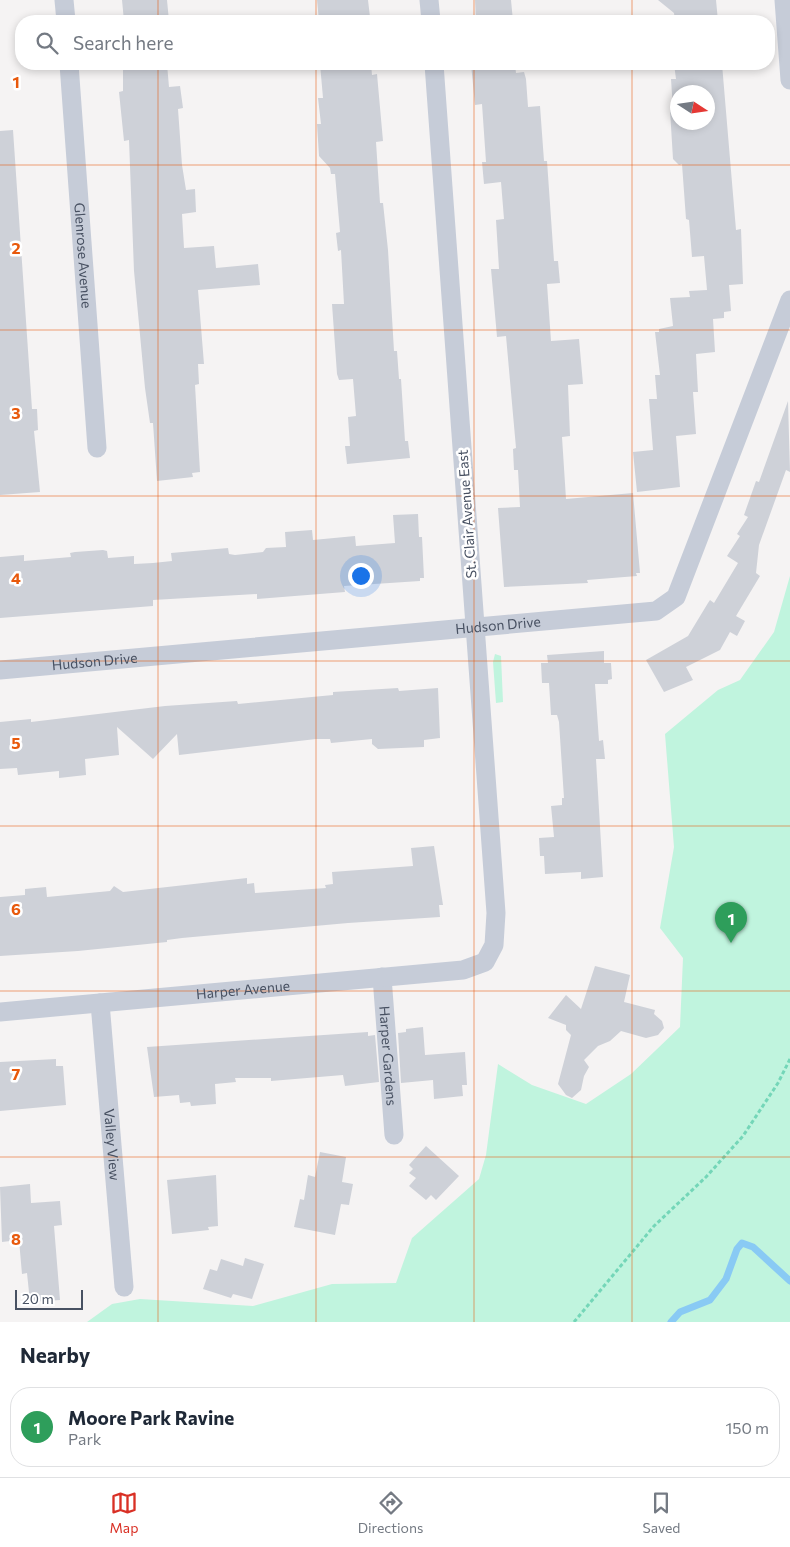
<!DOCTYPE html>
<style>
:root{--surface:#fff;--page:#f2f2f3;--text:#1f2937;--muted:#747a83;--line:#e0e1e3;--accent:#d93025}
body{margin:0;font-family:Commissioner,sans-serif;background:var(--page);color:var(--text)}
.compass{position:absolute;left:670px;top:85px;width:45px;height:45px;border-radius:50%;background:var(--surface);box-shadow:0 2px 8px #0003;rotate:102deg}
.scale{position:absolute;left:15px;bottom:12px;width:68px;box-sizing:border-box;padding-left:5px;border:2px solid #485162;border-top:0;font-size:14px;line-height:18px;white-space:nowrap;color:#485162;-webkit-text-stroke:4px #fff;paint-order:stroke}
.you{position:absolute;left:360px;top:575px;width:18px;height:18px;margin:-12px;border:4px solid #fff;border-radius:50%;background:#1a73e8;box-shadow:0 0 0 8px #1a73e833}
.badge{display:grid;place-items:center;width:32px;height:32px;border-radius:50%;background:var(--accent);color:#fff;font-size:16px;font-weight:700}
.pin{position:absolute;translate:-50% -41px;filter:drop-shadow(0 1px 2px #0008)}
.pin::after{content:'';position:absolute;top:26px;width:18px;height:15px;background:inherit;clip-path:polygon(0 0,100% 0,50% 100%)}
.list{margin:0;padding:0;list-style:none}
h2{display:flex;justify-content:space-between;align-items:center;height:65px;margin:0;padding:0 20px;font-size:21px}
h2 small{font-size:16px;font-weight:400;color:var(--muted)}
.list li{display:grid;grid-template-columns:32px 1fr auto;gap:15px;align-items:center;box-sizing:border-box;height:80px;margin:0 10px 10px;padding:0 10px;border:1px solid var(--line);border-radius:20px}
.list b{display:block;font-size:19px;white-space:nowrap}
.list p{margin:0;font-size:16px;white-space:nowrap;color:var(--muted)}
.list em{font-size:16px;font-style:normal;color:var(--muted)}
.icon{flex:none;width:28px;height:28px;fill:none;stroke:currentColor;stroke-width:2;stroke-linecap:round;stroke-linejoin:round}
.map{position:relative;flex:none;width:790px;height:1322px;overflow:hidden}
.search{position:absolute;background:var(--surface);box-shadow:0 2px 8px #0003;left:15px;right:15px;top:15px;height:55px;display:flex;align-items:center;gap:12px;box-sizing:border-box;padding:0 18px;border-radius:20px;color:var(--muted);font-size:19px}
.sheet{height:155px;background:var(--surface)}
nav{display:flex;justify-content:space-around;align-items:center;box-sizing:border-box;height:70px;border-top:1px solid var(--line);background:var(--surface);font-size:14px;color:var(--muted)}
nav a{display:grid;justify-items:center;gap:2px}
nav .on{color:var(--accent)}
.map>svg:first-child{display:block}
.green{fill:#c0f4de}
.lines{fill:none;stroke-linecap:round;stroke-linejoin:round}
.stream{stroke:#89caf4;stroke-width:7}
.building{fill:#ced1d8;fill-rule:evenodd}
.path{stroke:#74d6b8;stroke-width:3;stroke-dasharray:4 2.5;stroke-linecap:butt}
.minor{stroke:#c6ccd8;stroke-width:19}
.grid{fill:none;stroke:#e8590c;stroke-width:1;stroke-opacity:0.55}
.labels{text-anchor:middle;stroke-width:5;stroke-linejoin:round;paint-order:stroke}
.street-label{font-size:14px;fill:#485162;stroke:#fff}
.grid-label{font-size:16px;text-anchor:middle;font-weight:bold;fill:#e8590c;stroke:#fff;stroke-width:5;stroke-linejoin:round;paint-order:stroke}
</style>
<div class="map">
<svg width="790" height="1322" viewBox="0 0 790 1322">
<rect width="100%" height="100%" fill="#f5f3f3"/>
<path class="green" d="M790,576V1322H87L112,1304L140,1299L253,1306L332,1284L396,1283L412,1238L479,1179L486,1155L498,1064L532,1085L586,1104L631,1074L680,1027L683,958L660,928L674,847L665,734L718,690L740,680L774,632Z
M495,654L501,656L503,702L496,703L493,662Z"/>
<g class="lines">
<path class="stream" d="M671,1322L680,1312L710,1300L726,1279L737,1249L742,1243L753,1247L790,1281"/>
</g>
<path class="building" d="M122,0H167L169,21H124Z
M317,0H368L370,17H367L368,21H319Z
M475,0H511L513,21H476Z
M658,0H716L718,21H675L674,13Z
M167,64L169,87L180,86L183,108L178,109L182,165L186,190L195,189L196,212L182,214L184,248L214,246L216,268L258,264L260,285L198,290L204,364H198L199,384L195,385L200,472L192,473L193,477L157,481L153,423H150L145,388L134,271L129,140L124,141L119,92L123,91V68Z
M320,64H371L372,75L377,74L383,141L376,142L380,203H383L388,250L394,351H397L399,379H401L405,441H408L410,458L347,464L345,446H350L348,417L356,416L353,379L339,380L337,374L332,304H344L341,250L338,251L336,233L340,232L335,174H331L330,168L319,156L317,124H321L318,98H323Z
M471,64H515L516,73L524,72L526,79L528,107L540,106L544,161H547L554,261H558L560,283L547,284L551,341L579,339L583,384L568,385L570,436L562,437L566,499L633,493L640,573H636L637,576L587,580L588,583L504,587L498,508L520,507L518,470H514L513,449L516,448L506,336L497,337L491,269H499L496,220L504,219L501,182L484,184L482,162H486L482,104L475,105Z
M674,64H722L736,230L741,229L743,284L729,285L731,311L724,312V318L713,319L715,352L696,354L698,392H693L696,434L676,436L680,487L637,492L633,452L653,450L649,399H657L655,375H660L655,332H659V329L673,326L670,298L690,297L689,291L707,290L704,256L692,257L689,220L686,219L682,164L679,165L673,159L670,110L673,109L671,79H676ZM678,92H708V122H678Z
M13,130L32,409H37L38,430L34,431L40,492L0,495V131Z
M788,401L790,472L786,470L759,545L756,573L760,576L736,616L745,621L737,636L730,632L720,650L686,667L693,680L664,692L646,660L688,636L708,603L710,600L714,603L738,563L727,556L740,536L737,534L748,517L744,515L756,481L759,482Z
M418,514L419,537H422L424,578H420V581L344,586L345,592L257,599V594L153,600V606L0,618V557L24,555V561L71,557L70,553L75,552L103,550L107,551L108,558L134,556V564L153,563L172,561L171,553L228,548L229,554L235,555L263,552L266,548L286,547L285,532L312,530L313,540L355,536L356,546L395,543L393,515Z
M604,651V663H611L612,679L608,680V684H595L599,741L603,740L605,759H596L603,877L581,879V872L545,874L544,856H540L539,838L554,837L551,806L562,805V798H564L559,722L557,715H551L549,683H542L541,663H548L547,655Z
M398,688L399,691L438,688L440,738L424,740V747L378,749L372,744V739L331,743L330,739H316L179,755L177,734L153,759L117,727L119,755L85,759L86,775L59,778V771L18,775L17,768L0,769V722L31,719V722L165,706L237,701L238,704L333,695V692Z
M434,846L443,905H439L440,917L348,923L182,938L167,940V942L78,951L0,956V897L25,895V889L46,887L47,897L110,891L114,886L123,892L247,878V884L254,883L255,893L326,888L325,885L333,884L332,872L413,866L411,848Z
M595,966L630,975L624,1002L655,1010L654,1014L662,1021L664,1028L658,1035L646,1038L621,1031L610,1041L598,1046L584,1060L589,1067L584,1076L581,1090L572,1098L566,1095L558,1084L571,1035L566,1030V1025L548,1018L566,995L581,1009Z
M423,1027L425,1055L465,1052L467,1085H462L463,1096L434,1099L433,1080L401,1083L398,1033L406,1032V1029Z
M368,1032V1036L375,1035L379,1082L345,1086L343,1075L271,1081V1078H235L236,1082L215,1084L216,1104L191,1106L190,1102L180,1103L179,1095L154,1097L147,1047Z
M56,1059V1066H63L66,1105L0,1111V1062Z
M426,1146L459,1176L436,1200L431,1195L426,1200L409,1186L416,1178L409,1173L413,1169L409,1165Z
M320,1152L346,1157L342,1182L353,1184L349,1205L341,1204L335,1235L294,1227L300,1199L304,1200L308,1175L315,1177Z
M216,1175L218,1226L208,1227L209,1230L172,1234L167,1180Z
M30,1184L31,1203L60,1201L62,1225L54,1226L60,1300L30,1302L27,1273L22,1274L19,1240L2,1242L0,1187Z
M245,1258L264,1264L252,1299L233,1294L231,1298L203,1289L210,1269L217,1271L221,1259L243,1266Z"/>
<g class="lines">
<path class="path" d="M574,1322L654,1226L706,1177L743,1136L778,1083L790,1059"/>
<g class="minor">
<path d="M64,0L66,21"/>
<path d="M429,0L431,21"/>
<path d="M784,0L790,80"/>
<path id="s1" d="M69,64L97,448"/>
<path id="s2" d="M0,670L656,611L676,597L790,300"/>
<path id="s3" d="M382,977L394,1135"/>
<path id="s4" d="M100,1003L124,1287"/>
<path id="s5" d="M0,1012L463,970L485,962L494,945L496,913L434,64"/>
</g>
</g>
<path class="grid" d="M158,0V21M316,0V21M474,0V21M632,0V21M158,64V1322M316,64V1322M474,64V1322M632,64V1322M0,165H790M0,330H790M0,496H790M0,661H790M0,826H790M0,991H790M0,1157H790"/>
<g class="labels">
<g class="street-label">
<text dy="5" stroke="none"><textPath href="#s1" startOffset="192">Glenrose Avenue</textPath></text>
<text transform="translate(467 514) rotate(-94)" y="5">St. Clair Avenue East</text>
<text dy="5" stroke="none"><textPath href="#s2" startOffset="500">Hudson Drive</textPath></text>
<text dy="5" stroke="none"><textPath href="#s2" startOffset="95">Hudson Drive</textPath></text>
<text dy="5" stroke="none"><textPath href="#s5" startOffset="244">Harper Avenue</textPath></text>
<text dy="5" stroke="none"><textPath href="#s3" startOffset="79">Harper Gardens</textPath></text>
<text dy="5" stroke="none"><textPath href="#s4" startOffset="142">Valley View</textPath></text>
</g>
</g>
<g class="grid-label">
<text x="16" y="88">1</text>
<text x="16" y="254">2</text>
<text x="16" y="419">3</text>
<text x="16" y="584">4</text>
<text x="16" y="749">5</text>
<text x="16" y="915">6</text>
<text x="16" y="1080">7</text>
<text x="16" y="1245">8</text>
</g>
</svg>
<svg class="compass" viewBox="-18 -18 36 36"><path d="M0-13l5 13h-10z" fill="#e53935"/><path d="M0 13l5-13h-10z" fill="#747a83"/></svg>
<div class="scale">20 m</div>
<div class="you"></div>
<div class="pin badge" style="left:731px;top:943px;background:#2e9e5b">1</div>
<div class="search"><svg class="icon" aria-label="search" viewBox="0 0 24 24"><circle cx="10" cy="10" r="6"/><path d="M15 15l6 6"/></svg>Search here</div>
</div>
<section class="sheet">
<h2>Nearby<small></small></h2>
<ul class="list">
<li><span class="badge" style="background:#2e9e5b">1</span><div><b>Moore Park Ravine</b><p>Park</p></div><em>150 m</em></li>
</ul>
</section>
<nav>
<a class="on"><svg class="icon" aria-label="map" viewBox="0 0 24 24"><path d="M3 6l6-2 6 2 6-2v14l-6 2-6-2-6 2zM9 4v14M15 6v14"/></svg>Map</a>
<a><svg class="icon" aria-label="directions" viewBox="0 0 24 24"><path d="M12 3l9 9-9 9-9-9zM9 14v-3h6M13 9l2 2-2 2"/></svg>Directions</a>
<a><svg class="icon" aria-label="saved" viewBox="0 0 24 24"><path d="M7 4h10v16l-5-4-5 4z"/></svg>Saved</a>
</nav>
